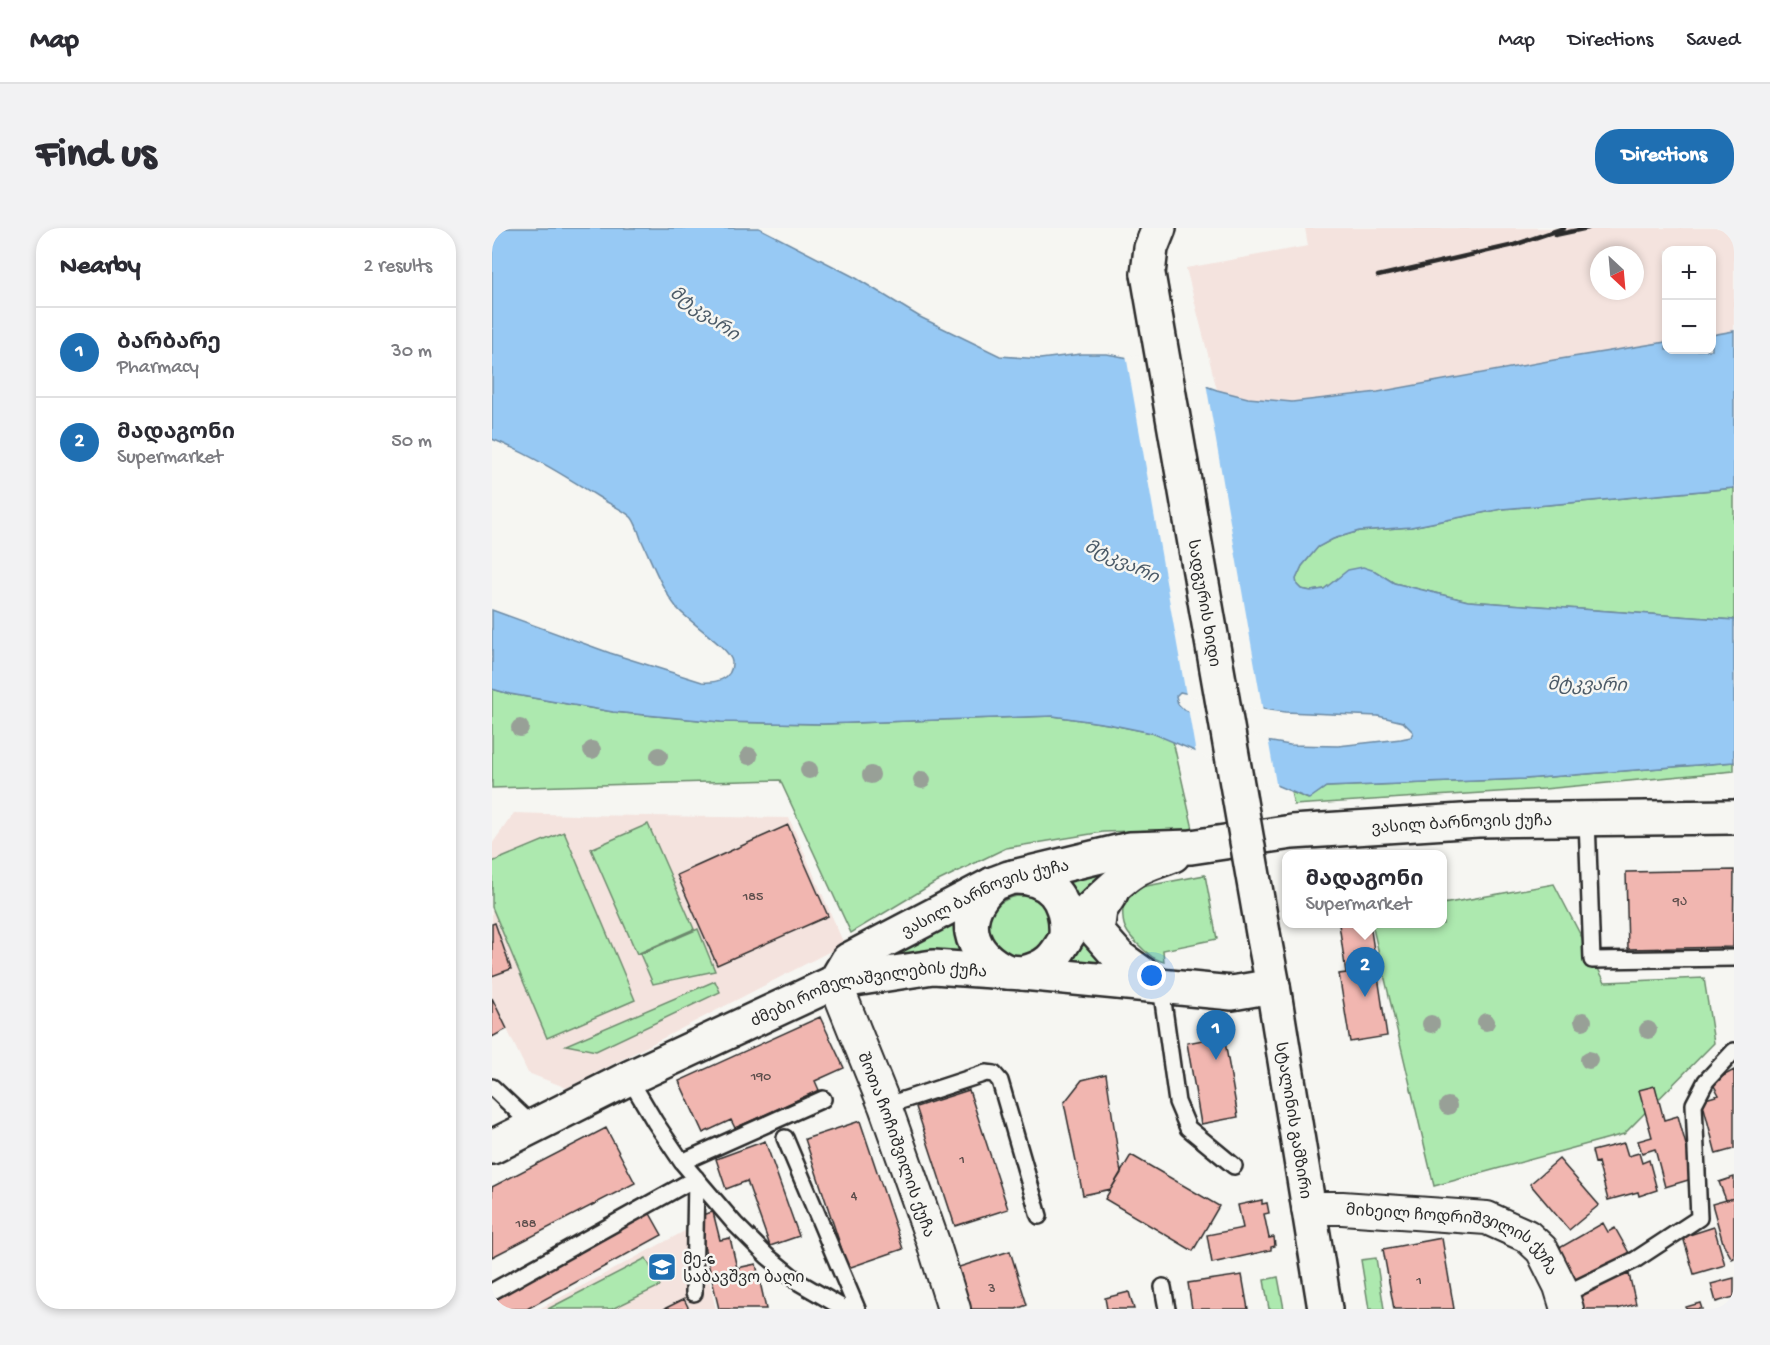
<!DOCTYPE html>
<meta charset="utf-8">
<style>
:root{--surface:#fff;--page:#f2f2f3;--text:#2b2b33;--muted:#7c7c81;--line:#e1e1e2;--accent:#1f6fb2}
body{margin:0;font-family:"Gochi Hand","Noto Sans Georgian",sans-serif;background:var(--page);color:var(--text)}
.controls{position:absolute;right:18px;top:18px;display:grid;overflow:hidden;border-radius:12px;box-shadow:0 3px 9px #0003}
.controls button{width:54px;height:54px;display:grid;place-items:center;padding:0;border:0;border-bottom:2px solid var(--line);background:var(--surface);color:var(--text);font:30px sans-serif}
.compass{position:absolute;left:1098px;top:18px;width:54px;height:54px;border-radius:50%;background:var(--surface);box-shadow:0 3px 9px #0003;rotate:154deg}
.you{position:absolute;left:660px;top:748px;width:21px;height:21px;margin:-15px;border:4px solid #fff;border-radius:50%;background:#1a73e8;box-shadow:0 0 0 9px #1a73e833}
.badge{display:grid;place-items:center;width:39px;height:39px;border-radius:50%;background:var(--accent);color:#fff;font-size:20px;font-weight:700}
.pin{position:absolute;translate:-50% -50px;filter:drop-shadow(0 2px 3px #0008)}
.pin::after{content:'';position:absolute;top:32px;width:21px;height:18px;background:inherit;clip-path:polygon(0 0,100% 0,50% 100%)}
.popup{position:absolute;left:790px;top:622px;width:165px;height:78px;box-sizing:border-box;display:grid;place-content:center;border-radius:12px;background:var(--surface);filter:drop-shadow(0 2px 4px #0005);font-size:20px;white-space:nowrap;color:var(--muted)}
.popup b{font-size:22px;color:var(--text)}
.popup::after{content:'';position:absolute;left:50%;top:100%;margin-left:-12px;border:12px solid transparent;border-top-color:var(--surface)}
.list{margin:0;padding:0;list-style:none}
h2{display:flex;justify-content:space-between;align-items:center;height:78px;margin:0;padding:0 24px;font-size:26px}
h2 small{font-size:20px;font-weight:400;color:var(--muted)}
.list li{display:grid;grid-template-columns:39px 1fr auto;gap:18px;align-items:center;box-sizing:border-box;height:90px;padding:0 24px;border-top:2px solid var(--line)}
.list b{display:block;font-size:22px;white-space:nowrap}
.list p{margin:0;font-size:20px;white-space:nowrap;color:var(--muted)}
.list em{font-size:20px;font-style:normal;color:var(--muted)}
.map{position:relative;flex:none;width:1242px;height:1081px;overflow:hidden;border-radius:24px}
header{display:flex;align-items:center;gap:36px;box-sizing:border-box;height:84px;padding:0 30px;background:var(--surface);border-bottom:2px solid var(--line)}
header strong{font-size:28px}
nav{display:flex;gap:33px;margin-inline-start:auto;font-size:21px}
.intro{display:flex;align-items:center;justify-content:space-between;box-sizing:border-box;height:144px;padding:0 36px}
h1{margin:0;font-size:42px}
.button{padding:15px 27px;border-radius:24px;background:var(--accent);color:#fff;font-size:21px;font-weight:700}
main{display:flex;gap:36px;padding:0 36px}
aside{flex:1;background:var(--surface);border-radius:24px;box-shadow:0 3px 9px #0003}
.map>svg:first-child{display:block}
.built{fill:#f4e3de;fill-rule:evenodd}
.green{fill:#ade9af;stroke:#6c8a6d;stroke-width:1.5}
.water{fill:#97c9f4;stroke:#6c8aa4;stroke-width:1.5;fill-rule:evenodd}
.pier{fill:#f6f6f2}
.building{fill:#f1b6b0;stroke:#2b2b2b;stroke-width:1.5}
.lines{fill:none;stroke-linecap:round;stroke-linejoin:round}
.lane-casing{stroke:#2b2b2b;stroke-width:20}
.street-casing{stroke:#2b2b2b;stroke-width:36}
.secondary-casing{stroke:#2b2b2b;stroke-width:38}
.lane{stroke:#f6f6f2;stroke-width:15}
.street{stroke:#f6f6f2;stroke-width:32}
.secondary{stroke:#f6f6f2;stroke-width:33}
.rail{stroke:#2b2b2b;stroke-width:4.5}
.secondary-bridge-casing{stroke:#2b2b2b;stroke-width:38;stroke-linecap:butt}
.secondary-bridge{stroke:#f6f6f2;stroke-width:33}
.tree{fill:#98a097}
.labels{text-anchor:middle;stroke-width:5;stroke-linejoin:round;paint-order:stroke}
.number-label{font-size:14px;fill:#5c4e4c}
.street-label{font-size:16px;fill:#2b2b2b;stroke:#f6f6f2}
.poi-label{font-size:16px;fill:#2b2b2b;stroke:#f6f6f2;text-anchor:start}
.water-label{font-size:18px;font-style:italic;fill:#4b5a67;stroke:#f6f6f2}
</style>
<header>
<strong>Map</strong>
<nav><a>Map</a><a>Directions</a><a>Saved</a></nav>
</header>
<div class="intro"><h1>Find us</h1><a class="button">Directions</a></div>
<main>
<aside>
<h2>Nearby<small>2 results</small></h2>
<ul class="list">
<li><span class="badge">1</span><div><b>ბარბარე</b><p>Pharmacy</p></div><em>30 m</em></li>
<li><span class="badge">2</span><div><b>მადაგონი</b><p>Supermarket</p></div><em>50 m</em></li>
</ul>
</aside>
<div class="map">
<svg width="1242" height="1081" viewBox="0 0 1242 1081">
<rect width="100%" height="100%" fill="#f6f6f2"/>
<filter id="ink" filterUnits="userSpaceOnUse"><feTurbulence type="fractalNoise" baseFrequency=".0167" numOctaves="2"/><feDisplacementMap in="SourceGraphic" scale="12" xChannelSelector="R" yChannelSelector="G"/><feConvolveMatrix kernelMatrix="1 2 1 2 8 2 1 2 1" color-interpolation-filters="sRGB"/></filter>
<g filter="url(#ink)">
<path class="built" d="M813,0H1242V103L1220,107V22H1174V114L1062,132L886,164L800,174L756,170L725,162L694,40L816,18ZM1107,27H1143V63H1107Z
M22,585L85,587L297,590L352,716L75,860L36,845L0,770V616Z
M204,997L224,1081H47Z"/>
<path class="green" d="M1242,260V392L976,373L902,355L883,343L843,353L832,361L819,363L809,361L805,357L804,351L810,338L826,319L841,311L867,303L919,299L1010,281Z
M0,461L18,466L121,484L229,494L331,496L561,488L616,496L660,505L681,513L701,601L611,604L514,620L442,655L359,705L288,552L0,560Z
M1242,534V543L1052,561L802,577L799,564L816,571L834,559L1033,551Z
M156,596L202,701L145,726L99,621Z
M72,604L143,772L55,810L0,679V634Z
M622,638L585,674L569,656L598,644Z
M713,647L725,711L671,722L672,734C663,732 659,728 652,722C632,704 628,697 632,670L644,660Z
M1062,656L1113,754L1212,750L1222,815L1132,906L942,958L880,696H951V676Z
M525,668H536L546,673L554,680L561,700L554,721L525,734L499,717C498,710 495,703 495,697C496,680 511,671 525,668Z
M475,688L484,733L389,736L391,727Z
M206,701L223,743L161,756L148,726Z
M583,704L595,719L626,742L571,734Z
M223,753L228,764L104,823L74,817Z
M154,1030L168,1058L120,1081H56Z
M884,1030L892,1081H877L869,1032Z
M786,1049L792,1081H777L772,1052Z"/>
<path class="water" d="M0,0H267L364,50L428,89L508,128L548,131L589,126H615L648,132L659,139L725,162L756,170L800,174L886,164L1062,132L1174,114V122H1220V107L1242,103V260L1010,281L919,299L867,303L841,311L826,319L810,338L804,351L805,357L809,361L819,363L832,361L856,342L871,339L883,343L902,355L976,373L1242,392V534L1033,551L834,559L817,571L660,505L616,496L561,488L331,496L229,494L121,484L18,466L0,461V382L118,425L210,454C223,455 241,452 240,434C239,421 196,393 185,380C169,360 160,334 149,311C147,305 144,295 140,290C135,284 120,277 113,273C76,250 40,227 0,211ZM688,464L764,480L793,484L886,488L911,494L921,504L919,509L909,511L846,518L798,517L755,510L691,481L686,476L684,468Z"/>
<path class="pier" d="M634,127L649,129L660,137L714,155L771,484L694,467Z
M696,480L756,507L776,510L785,561L704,526Z"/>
<path class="building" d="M296,597L336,688L225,737L185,647Z
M1242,642L1241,719L1136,721L1134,644Z
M3,695L19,741L0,748V696Z
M847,696H878L895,808L858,814L847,746L854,745Z
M0,770L15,801L0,809Z
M328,789L352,840L323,853L327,862L243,900L239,892L211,905L187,853Z
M732,808L746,889L709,896L695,815Z
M1242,842V921L1224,926L1210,872L1227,867L1220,854Z
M614,846L629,945L619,961L591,967L572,875L590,852Z
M1163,858L1172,892L1186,888L1203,950L1173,959L1163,921L1150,925L1146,913L1160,909L1147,862Z
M477,862L516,981L463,998L424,879Z
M368,893L411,1021L356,1040L313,911Z
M114,900L143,955L0,1029V959Z
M273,913L307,1008L278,1018L255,953L234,961L224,931Z
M1132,915L1136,928L1147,925L1150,935L1157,932L1165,962L1147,968L1146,964L1116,972L1106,934L1103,935L1100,923Z
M639,927L727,978L701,1023L613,971Z
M1067,931L1107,977L1077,1002L1038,956Z
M1242,949V970L1234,972L1227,954Z
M1242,970V1030L1240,1031L1231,1015L1220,976Z
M770,972V976L775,975L777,985L772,986L777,1010L782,1009L783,1018L779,1019V1022L720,1035L715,1007L751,1000L746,977Z
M156,982L170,1007L35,1081H0V1068Z
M221,984L228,1012L238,1010L245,1040L264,1036L274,1081H227L205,988Z
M1111,995L1116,1004L1123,1000L1137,1025L1083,1055L1064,1022Z
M1222,999L1233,1037L1202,1046L1191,1009Z
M950,1010L962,1081H902L891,1021Z
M518,1023L535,1077L524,1081H477L464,1040Z
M1137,1046L1144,1076L1125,1081H1091L1086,1064Z
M750,1047L756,1081H700L696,1055Z
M1242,1050V1069L1224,1074L1219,1056Z
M637,1064L642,1081H615L613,1070Z
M192,1071L197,1081H172Z
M1208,1075L1210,1081H1194V1079Z"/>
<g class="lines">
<g class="lane-casing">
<path id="lane" d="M1095,591L1100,732L1242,730
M669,759L685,874L696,900L742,938
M137,850L163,894L190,934L243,996L275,1028L308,1055L353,1081
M0,859L41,898
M393,878L494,845L502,846L508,853L547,988
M293,910L365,1081
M190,934L331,871
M671,1059L675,1081
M1,1063L204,950
M202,1065L204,950
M1071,1067L1143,1032L1207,990L1202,876L1214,853L1242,823"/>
</g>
<g class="street-casing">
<g id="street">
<path id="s1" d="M343,754L393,878L441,1014L462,1081"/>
<path id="s2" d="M816,980H850L995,990L1035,1008L1050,1022L1068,1058L1075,1081"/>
</g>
</g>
<g class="secondary-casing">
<g id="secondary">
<path d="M656,46L659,20L667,0"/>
<path d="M521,649C559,648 576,672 574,707"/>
<path d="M501,656C467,687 474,725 516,744"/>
<path d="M619,665L608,682L605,704L628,730L667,758"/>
<path id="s3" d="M771,705L781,758L833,1081"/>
<path d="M531,745C570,736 565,715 589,690C602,677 627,652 642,643C653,636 668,632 681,627"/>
<path id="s4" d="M343,754L356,732L501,656L517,650L638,621L699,619L800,604L986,592L1242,589"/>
<path id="s5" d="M0,919L137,850L343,754L441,739L531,745L740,765L781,758"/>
</g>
</g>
<use href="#lane" class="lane"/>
<use href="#street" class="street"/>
<use href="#secondary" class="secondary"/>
<path class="rail" d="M1063,7L1096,0
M886,48L1022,17L1072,0"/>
<g class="secondary-bridge-casing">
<g id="secondary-bridge">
<path id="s6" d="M656,46L771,705"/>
</g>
</g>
<use href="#secondary-bridge" class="secondary-bridge"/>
</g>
<g class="tree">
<circle cx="28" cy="500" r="9"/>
<circle cx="100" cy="522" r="9"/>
<circle cx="167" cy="528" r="9"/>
<circle cx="257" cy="528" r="9"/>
<circle cx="317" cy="542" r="9"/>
<circle cx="379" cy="547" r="9"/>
<circle cx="430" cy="552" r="9"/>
<circle cx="1091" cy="793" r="9"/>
<circle cx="994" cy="794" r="9"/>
<circle cx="939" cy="796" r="9"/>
<circle cx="1156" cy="802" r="9"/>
<circle cx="1097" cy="832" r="9"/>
<circle cx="956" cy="878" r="9"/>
</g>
</g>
<defs>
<g id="school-square" transform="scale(1.5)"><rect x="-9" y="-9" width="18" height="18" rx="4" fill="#1f6fb2" stroke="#f6f6f2"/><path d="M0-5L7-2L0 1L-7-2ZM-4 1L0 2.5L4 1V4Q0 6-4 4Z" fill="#fff"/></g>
</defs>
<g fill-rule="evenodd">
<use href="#school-square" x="170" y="1039"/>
</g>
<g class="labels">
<g class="number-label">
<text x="261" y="672">185</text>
<text x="1188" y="677">9ა</text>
<text x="269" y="852">190</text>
<text x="470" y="935">1</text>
<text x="362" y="971">4</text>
<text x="34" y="999">188</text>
<text x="927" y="1056">1</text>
<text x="500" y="1064">3</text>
</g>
<g class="street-label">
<text dy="6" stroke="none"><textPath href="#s6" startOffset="334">სადგურის ხიდი</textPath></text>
<text dy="6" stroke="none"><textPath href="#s4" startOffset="664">ვასილ ბარნოვის ქუჩა</textPath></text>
<text dy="6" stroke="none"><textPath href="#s4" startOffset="177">ვასილ ბარნოვის ქუჩა</textPath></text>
<text dy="6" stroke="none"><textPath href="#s5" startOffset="411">ძმები რომელაშვილების ქუჩა</textPath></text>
<text dy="6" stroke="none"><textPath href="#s3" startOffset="190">სტალინის გამზირი</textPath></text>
<text dy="6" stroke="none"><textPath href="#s1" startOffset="174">შოთა ჩოჩიშვილის ქუჩა</textPath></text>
<text dy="6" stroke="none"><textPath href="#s2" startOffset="154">მიხეილ ჩოდრიშვილის ქუჩა</textPath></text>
</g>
<g class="poi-label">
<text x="191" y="1036">მე-6<tspan x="191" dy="18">საბავშვო ბაღი</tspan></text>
</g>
<g class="water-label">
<text transform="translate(213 85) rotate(35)" y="6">მტკვარი</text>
<text transform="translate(630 333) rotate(25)" y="6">მტკვარი</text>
<text transform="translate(1095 456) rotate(1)" y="6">მტკვარი</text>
</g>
</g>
</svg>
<div class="controls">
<button>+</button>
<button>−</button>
</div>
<svg class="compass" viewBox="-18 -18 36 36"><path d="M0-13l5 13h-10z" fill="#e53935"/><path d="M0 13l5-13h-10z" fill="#7c7c81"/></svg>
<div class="you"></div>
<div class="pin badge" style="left:724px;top:832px">1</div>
<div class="pin badge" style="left:873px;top:769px">2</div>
<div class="popup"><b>მადაგონი</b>Supermarket</div>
</div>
</main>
